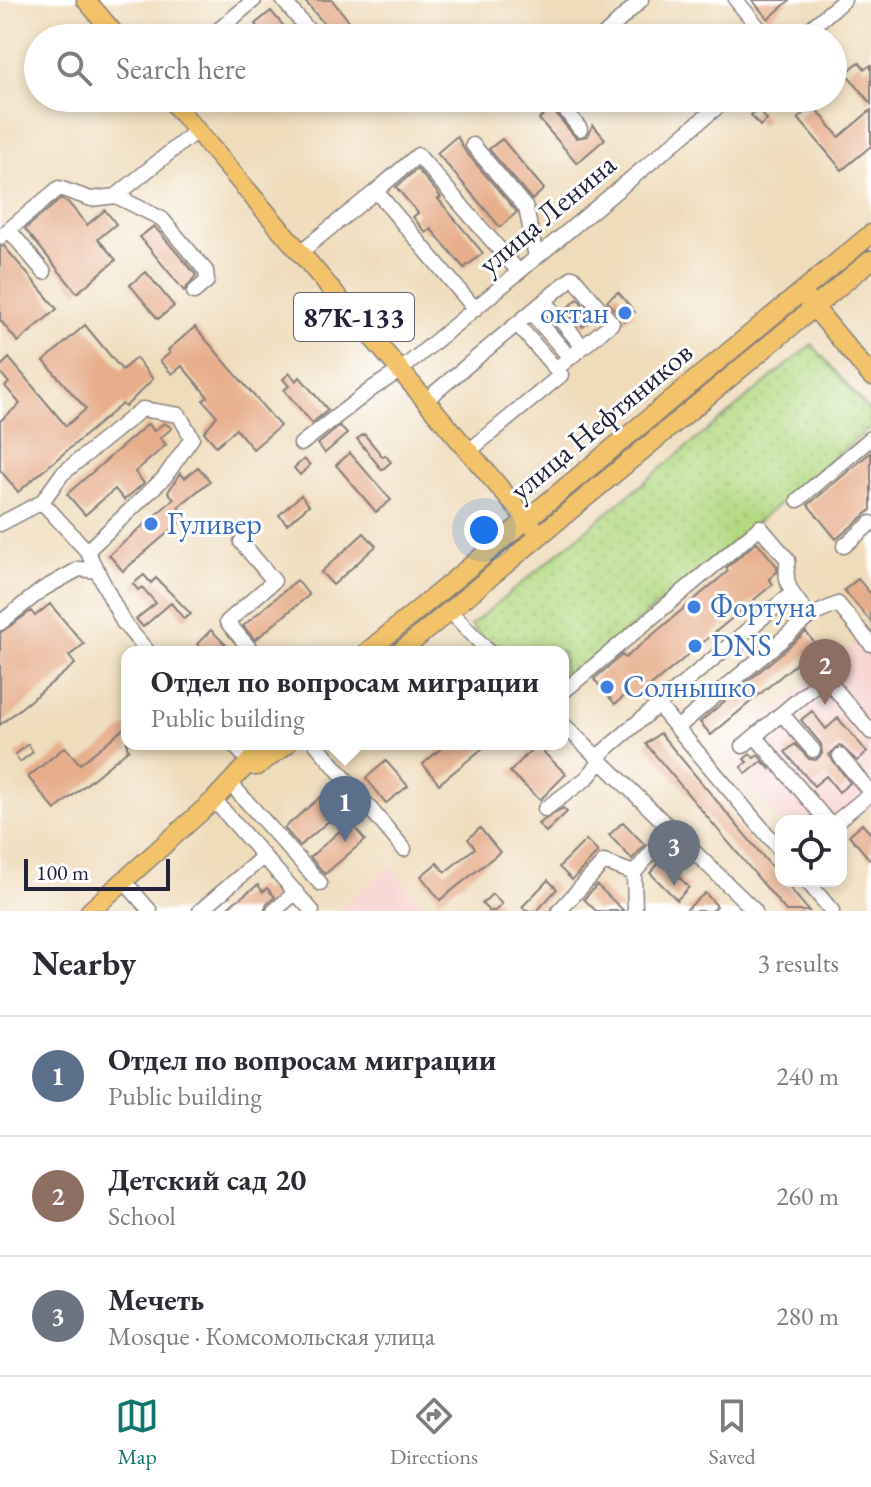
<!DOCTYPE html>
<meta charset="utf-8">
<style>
:root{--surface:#fff;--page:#f7f7f7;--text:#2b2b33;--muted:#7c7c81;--line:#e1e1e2;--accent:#0f766e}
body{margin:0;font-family:"EB Garamond",serif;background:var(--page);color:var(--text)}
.controls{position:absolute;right:24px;bottom:24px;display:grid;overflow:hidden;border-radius:16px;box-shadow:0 4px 12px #0003}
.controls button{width:72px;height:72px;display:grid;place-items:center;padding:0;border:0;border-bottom:2px solid var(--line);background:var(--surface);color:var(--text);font:40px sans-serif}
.scale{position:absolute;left:24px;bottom:20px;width:146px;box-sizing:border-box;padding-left:8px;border:4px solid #22223b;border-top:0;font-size:22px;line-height:28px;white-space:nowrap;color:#22223b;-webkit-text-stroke:6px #fff;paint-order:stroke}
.you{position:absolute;left:484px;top:530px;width:28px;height:28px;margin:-20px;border:6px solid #fff;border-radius:50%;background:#1a73e8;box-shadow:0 0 0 12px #1a73e833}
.badge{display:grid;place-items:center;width:52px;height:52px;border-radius:50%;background:var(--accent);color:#fff;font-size:26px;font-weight:700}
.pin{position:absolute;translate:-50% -66px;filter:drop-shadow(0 2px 4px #0008)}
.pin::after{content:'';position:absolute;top:42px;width:28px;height:24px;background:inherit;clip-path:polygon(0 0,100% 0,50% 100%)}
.popup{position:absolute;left:121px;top:646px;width:448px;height:104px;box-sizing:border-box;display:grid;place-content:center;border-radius:16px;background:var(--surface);filter:drop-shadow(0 2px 6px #0005);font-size:26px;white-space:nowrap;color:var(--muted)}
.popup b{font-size:30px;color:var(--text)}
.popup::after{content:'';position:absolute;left:50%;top:100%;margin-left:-16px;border:16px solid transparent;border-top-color:var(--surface)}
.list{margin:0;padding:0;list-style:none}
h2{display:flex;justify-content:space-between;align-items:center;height:104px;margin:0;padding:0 32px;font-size:34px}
h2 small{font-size:26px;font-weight:400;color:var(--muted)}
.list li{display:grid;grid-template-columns:52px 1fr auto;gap:24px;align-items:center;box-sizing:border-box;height:120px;padding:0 32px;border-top:2px solid var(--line)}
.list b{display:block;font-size:30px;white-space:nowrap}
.list p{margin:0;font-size:26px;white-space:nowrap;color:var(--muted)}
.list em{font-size:26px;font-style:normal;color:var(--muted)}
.icon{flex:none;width:44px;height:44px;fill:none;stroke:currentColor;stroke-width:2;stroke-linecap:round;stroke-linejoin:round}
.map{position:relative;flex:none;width:871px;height:911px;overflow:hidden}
.search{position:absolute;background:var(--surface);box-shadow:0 4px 12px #0003;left:24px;right:24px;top:24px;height:88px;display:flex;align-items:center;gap:20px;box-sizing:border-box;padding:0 28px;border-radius:44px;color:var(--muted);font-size:30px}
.sheet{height:464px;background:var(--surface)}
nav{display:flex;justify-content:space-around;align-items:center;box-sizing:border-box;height:112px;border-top:2px solid var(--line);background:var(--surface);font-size:22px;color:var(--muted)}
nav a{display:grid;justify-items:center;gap:4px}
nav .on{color:var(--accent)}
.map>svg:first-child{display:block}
.built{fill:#f7d0cd}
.grass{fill:url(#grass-dots);stroke:#6a7e5e;stroke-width:2}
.building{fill:#e7ae8c}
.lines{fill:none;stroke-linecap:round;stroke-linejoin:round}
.minor-casing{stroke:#887f7b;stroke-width:17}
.major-casing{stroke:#887f7b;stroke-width:21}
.minor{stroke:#fff;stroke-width:14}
.major{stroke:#f2c36a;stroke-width:18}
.shop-dot{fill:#3f7fe0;stroke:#fff;stroke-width:3}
.labels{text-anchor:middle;stroke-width:6;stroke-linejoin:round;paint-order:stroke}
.shield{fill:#fff;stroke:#646476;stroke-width:2}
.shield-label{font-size:28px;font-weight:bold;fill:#22223b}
.street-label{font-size:30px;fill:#22223b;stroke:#fff}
.shop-label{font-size:30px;fill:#366cbe;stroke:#fff;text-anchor:start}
</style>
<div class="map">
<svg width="871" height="911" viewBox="0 0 871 911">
<defs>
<pattern id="grass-dots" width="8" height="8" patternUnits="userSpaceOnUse" patternTransform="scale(2)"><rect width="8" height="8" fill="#b3d982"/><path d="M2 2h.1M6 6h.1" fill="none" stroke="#9aba71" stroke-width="1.8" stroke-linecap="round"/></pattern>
</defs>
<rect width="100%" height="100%" fill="#fff"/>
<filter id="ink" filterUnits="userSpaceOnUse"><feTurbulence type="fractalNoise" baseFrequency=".0125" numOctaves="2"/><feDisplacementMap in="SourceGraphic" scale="16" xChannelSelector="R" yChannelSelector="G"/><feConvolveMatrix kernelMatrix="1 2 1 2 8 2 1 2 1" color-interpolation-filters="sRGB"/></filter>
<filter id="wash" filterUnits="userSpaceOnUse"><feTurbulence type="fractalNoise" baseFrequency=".006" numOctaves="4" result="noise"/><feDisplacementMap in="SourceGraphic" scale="32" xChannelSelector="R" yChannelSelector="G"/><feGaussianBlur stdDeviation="1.8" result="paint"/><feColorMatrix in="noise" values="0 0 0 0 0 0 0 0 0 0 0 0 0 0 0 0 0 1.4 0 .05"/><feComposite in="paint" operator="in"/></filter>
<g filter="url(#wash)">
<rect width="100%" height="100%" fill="#efdcbb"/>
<path class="built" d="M857,641L871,658V800L841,821L781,822L723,753Z
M390,866L428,911H338Z"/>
<path class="grass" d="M792,309L796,313L580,492L577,488Z
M812,344L871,413V427L563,684V652H495L471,625Z
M494,558L497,562L388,652H379Z"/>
<g id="blocks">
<path class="building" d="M304,0H332L363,38H336Z
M752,0H790L768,19Z
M271,11L294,38H266L255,24Z
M859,62L865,69L871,65V104L846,73Z
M813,105L839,137L871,110V146L842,170L798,118Z
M551,108L576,138L587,136L593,125L605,139L577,163L539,119Z
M758,109L767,120L760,126L751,115Z
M457,136L465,151L517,212L500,227L437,153Z
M502,139L544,189L532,200L489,149Z
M417,169L441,197L438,199L483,253L464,268L431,229L426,233L413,217L418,213L396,187Z
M61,199L68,202L87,225L105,210L116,224L98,239L116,260L77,293L25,229Z
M154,226L196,275L184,291L140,237Z
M4,246L57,309L18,342L0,320V247Z
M146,272L174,306L158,319L130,285Z
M618,292L635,312L624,321L607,301Z
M578,299L594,317L583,327L578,321L576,322L567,308Z
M85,325L122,370L136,358L153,379L125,407L122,404L18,492L0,470V421L20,404L5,386L9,383L0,372V367L9,358L66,426L86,409L44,361Z
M195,327L280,426L253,449L236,429L216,446L204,432L217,416L203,400L208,397L182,366L172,374L160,361L170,353L168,350Z
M290,373L296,381L300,377L328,410L312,423L284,390L289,386L283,379Z
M164,423L172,428L160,438L166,445L135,472L144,483L124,500L115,489L85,515L67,494L148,424L154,431Z
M340,426L347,434L325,453L318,444Z
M364,434L383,457L385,455L391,462L382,470L357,439Z
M871,452V510L836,539L808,505Z
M350,453L391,500L376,512L336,465Z
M304,459L310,465L300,475L294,468Z
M198,467L210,481L178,507L186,517L123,571L109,555L174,499L168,492L180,473L185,478Z
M301,495L309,505L287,524L279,515Z
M364,533L376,546L333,585L321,572Z
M757,542L777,566V572L769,579L773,584L634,700L628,693L615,704L594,679L622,655L625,658L728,571L726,568Z
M144,575L151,583L156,578L191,614L184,619L171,603L143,627L136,619L156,603L142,587L138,590L133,584Z
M858,579L871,594V622L844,590Z
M297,580L309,595L255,640L243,626Z
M50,604L84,644L69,656L75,664L0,725V633L31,611L35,616Z
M211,630L233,652H205L197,644Z
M806,632L817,646L711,735L700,722Z
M812,711L826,729L838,718L867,752L857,761L840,745L829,755L850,783L839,792L826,776L814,786L785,752L795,744L809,759L816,760L822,754L821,744L801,720Z
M127,726V747L129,749L55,810L28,777L65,747L80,764Z
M660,733L781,878V881H784L809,911H786L646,744Z
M28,744L33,752L20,762L15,755Z
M446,744H488L439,784L423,764Z
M536,745L566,774L540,800L510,772Z
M750,754L754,758L758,755L771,770L762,761L746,774L741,767L747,762L744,759Z
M386,761L408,786L386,803L366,778Z
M324,794L339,812L300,846L284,828Z
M563,808L567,812L546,832L538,824Z
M350,822L365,840L325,874L310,857Z
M623,822L645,845L632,859L609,835Z
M862,824L871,834V861L849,835Z
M480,828L500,852L440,900L421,876L437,863L445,872L475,848L468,839Z
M586,840L598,852L572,880L559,867Z
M662,860L689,887L677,900L650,873Z
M548,880L557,889L537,911H526L522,907Z
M258,885L263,892L267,888L275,897L267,904L264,911H222Z
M597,885L624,911H596L584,899Z
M705,893L717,906L712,911H685Z
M492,894L502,904L495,911H489L482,904Z"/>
</g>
</g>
<g filter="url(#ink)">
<use href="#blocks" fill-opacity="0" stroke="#887f7b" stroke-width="2"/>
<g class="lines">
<g class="minor-casing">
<path id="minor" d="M283,0L315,38
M736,0L767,38
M209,38L254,0
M601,38L641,0
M799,38L844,0
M556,98L580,129
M473,145L526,208L536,257
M376,191L418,155L519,272
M9,230L44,272
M0,237L59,188L91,199L116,196
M299,253L376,191L475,309
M194,292L207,281L206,271L162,219L116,196L196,131
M545,301L583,347
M531,312L570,358
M426,400L573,277L612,323L556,369
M301,444L373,388L401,370L728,98
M469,451L561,375L517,324
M798,500L871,438
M42,502L62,474L142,409L179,415L192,438L164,478L87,551
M0,524L42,502L87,551L123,622L148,652
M241,542L274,581L227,622L253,652
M844,546L871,523
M450,611L489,652
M0,623L43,589L79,569L98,571
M563,692L760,527L788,560C782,587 795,597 810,616
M658,705L792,593
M782,714L813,750
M563,724L755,911
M677,728L781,851
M755,736L827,821
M233,744L255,768
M316,744L404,849
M743,746L825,677L871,732
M840,756L871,793
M597,757L658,705L677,728L810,616L838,604L871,644
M230,783L320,883
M214,800L312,911
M545,809L587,778L601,761
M837,821L871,793
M634,873L635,911
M807,881L832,911
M125,882L150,911
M200,911L264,856
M274,911L296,892
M559,911L604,862L634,873L671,829"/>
</g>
<g class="major-casing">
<path id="major" d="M86,0L118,38
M169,98L533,527
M808,300L871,376
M367,652L871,234
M400,652L871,260
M257,766L287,744
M90,911L214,800L266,744"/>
</g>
<use href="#minor" class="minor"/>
<use href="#major" class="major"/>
</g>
</g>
<g class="shop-dot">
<circle cx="625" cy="313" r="8"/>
<circle cx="151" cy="524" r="8"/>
<circle cx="694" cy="607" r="8"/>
<circle cx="695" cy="646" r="8"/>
<circle cx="607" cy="687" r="8"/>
</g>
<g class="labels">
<rect class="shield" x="294" y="293" width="120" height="48" rx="6"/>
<g class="shield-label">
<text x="354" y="327">87К-133</text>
</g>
<g class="street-label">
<text transform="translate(547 214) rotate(-40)" y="10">улица Ленина</text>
<text transform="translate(601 421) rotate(-40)" y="10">улица Нефтяников</text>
</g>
<g class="shop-label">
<text x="609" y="323" text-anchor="end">октан</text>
<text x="167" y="534">Гуливер</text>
<text x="710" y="617">Фортуна</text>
<text x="711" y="656">DNS</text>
<text x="623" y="697">Солнышко</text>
</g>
</g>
</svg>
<div class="controls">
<button><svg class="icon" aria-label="locate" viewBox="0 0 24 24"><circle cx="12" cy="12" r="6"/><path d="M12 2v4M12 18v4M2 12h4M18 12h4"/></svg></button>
</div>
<div class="scale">100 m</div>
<div class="you"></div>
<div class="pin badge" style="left:345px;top:842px;background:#5c6f8a">1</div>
<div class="popup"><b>Отдел по вопросам миграции</b>Public building</div>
<div class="pin badge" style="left:825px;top:705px;background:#8d6e63">2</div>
<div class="pin badge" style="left:674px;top:886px;background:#6b7280">3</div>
<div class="search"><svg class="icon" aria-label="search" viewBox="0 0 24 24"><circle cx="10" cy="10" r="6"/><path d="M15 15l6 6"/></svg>Search here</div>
</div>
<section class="sheet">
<h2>Nearby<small>3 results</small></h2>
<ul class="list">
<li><span class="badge" style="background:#5c6f8a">1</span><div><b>Отдел по вопросам миграции</b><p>Public building</p></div><em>240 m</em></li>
<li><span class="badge" style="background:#8d6e63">2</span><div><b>Детский сад 20</b><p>School</p></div><em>260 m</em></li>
<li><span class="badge" style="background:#6b7280">3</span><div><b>Мечеть</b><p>Mosque · Комсомольская улица</p></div><em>280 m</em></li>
</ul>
</section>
<nav>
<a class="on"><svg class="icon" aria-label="map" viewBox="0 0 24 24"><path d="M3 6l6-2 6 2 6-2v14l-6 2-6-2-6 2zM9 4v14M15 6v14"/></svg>Map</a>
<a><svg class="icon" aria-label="directions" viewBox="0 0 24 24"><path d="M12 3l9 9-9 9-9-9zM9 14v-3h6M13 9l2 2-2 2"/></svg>Directions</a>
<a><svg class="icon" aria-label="saved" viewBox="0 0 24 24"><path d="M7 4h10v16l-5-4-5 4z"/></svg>Saved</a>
</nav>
